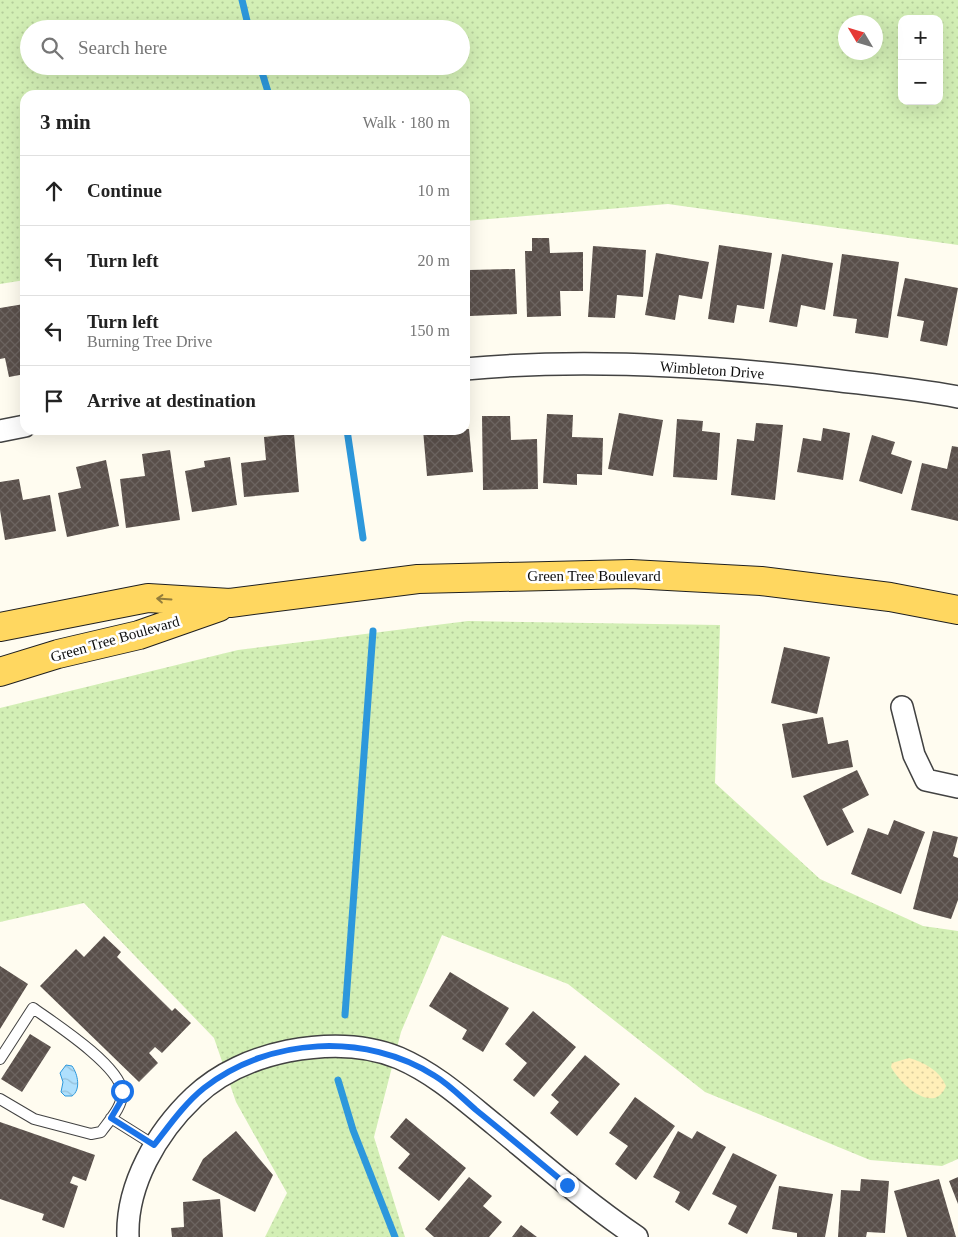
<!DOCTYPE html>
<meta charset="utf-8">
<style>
:root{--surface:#fff;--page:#f6f6f6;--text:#222;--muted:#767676;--line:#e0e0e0}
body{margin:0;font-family:Georgia,serif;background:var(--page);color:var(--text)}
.controls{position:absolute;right:15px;top:15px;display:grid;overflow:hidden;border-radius:10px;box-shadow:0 5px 20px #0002}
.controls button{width:45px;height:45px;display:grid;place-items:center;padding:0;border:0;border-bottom:1px solid var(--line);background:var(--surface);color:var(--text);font:25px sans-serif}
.compass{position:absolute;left:838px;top:15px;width:45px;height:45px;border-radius:50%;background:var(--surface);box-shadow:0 5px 20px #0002;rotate:308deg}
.stop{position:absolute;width:15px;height:15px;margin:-11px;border:4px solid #1a73e8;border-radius:50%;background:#fff}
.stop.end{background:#1a73e8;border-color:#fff;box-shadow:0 1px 5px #0008}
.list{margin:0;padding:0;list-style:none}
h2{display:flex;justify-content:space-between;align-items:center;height:65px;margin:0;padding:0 20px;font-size:21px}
h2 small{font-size:16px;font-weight:400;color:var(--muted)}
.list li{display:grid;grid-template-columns:32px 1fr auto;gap:15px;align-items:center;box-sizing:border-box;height:70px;padding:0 20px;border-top:1px solid var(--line)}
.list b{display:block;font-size:19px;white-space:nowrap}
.list p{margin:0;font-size:16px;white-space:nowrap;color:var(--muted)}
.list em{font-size:16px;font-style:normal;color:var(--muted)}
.icon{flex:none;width:28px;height:28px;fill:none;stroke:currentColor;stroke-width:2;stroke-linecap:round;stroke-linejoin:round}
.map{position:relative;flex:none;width:958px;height:1237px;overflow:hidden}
.search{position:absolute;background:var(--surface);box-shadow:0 5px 20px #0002;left:20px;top:20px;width:450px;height:55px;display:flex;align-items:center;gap:12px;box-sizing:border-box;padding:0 18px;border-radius:28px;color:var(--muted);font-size:19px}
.panel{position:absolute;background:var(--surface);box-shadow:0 5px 20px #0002;left:20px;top:90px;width:450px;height:345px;border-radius:15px}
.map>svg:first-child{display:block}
.grass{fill:url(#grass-dots);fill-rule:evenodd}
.sand{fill:url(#sand-dots)}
.water{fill:url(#water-waves);stroke:#2d98dc}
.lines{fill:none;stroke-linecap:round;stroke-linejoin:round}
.stream{stroke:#2d98dc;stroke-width:7}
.building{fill:url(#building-cross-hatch)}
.lane-casing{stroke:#424242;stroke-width:12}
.street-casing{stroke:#424242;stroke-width:24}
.primary-casing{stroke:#202020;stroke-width:30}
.lane{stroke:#fff;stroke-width:10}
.street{stroke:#fff;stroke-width:21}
.primary{stroke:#ffd760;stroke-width:28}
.oneway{stroke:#937d3c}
.route{stroke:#1a73e8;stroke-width:6}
.labels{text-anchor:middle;stroke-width:5;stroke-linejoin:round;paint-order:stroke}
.street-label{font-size:15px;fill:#0f0f0f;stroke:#fff}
</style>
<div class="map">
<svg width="958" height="1237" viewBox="0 0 958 1237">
<defs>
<pattern id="grass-dots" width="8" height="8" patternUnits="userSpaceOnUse" patternTransform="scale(1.25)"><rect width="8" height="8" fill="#d3efb5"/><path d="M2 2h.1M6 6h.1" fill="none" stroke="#b4cc9a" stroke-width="1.8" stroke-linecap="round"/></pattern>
<pattern id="sand-dots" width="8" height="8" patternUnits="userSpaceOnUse" patternTransform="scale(1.25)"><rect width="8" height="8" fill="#ffefb8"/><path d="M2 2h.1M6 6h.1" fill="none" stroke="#d9cc9d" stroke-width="1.8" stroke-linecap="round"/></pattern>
<pattern id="water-waves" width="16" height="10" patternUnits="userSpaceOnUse" patternTransform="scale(1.25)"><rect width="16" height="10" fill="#afe0fd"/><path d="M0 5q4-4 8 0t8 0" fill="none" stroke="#95bfd8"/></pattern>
<pattern id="building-cross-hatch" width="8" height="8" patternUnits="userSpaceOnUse" patternTransform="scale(1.25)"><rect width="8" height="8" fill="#594f4a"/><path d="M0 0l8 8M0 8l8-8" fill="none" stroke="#6c6460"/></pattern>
</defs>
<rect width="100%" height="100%" fill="#fffcf0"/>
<path class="grass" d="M0,0H958V245L668,204L465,221V95H25V280L0,284ZM902,19H939V101H902ZM846,22H876V52H846ZM29,29H461V66H29Z
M468,621L720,625L715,783L820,879L923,926L958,931V1159L942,1166L870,1160L705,1092L568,984L442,935L401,1032L374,1137L405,1237H265L287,1193L236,1102L214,1038L84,903L0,922V708L238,650Z"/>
<path class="sand" d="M909,1058C924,1062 940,1071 946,1086C934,1116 900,1084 891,1067L892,1063Z"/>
<path class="water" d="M66,1065L72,1066C78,1074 81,1090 72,1096H65L61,1092L63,1082L60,1073Z"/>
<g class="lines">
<path class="stream" d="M242,0L249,29
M260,66L269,95
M347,430L363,538
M345,1015L373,631
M338,1080L353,1130L395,1237"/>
</g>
<path class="building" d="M532,238H549L550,253L583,252V291H560L561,316L527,317L525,251H532Z
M719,245L772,253L764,309L737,305L734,323L708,319Z
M593,246L646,250L643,297L617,295L615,318L588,317Z
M656,253L709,262L702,299L679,295L675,320L645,315Z
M782,254L833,263L825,310L801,305L797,327L769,322Z
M842,254L899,262L888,338L855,333L857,319L833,316Z
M515,269L517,314L470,316L469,270Z
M905,278L958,288L947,346L920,341L924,321L897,316Z
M24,304L25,374L9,377L5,358L0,359V308Z
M619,413L663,420L653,476L608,469Z
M547,414L573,415L572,437L603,438L602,475L577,474V485L543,483Z
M482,416H510L511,440L537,439L538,489L483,490Z
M677,419L703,421L702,431L720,433L717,480L673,477Z
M756,423L783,425L775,500L731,495L737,439L754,441Z
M823,428L850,433L843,480L797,472L803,438L821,441Z
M469,429L473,472L427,476L423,430Z
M294,434L299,492L244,497L241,463L266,460L264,437Z
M872,435L895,442L891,454L912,461L902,494L859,481Z
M952,446L958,447V521L911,510L922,463L947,469Z
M170,450L180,520L126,528L120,479L145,476L142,454Z
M230,457L237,505L192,512L185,471L205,467L204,461Z
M106,460L119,526L67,537L58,493L81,488L76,467Z
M19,479L23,500L50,495L56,531L5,540L0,510V482Z
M784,647L830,657L817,714L771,703Z
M823,717L828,744L848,740L853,767L792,778L782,724Z
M857,770L869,795L842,809L854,832L827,846L803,796Z
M894,820L925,832L901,894L851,874L868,828L888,835Z
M933,831L958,837L953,856L958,858V900L951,919L913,909Z
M104,936L121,952L117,957L172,1011L175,1008L191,1023L162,1053L155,1047L149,1053L158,1063L139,1082L40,986L76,949L84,957Z
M0,966L28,984L0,1029Z
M450,972L509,1008L483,1052L462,1039L467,1030L429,1006Z
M533,1011L576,1047L534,1097L513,1080L527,1063L505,1044Z
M30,1034L51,1047L22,1092L1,1079Z
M585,1055L620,1084L577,1136L550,1113L559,1102L551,1095Z
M635,1097L675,1126L636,1180L615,1164L628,1146L609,1133Z
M406,1118L466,1168L439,1201L398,1168L410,1154L390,1137Z
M0,1122L95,1155L86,1181L73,1176L70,1183L78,1186L64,1228L42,1220L44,1214L0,1199Z
M236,1131L273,1175L255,1212L192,1180L203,1159Z
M678,1131L692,1139L697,1131L726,1147L689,1211L675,1202L680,1192L653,1177Z
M733,1153L777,1175L747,1234L728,1224L737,1206L712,1194Z
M469,1177L492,1196L483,1206L502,1222L489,1237H434L425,1229Z
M958,1177V1204L949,1181Z
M861,1179L889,1181L885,1233L867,1232L866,1237H838L841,1190L860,1191Z
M939,1179L956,1237H907L894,1191Z
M779,1186L833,1194L825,1237H797V1233L772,1229Z
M220,1199L223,1237H172L171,1228L184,1227L183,1202Z
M521,1225L537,1237H512Z"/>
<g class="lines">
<g class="lane-casing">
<path id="lane" d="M0,1059L33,1008C54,1023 119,1065 122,1091C124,1105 109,1121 101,1132L91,1134L34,1119L0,1099
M111,1118L154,1145"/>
</g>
<g class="street-casing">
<path id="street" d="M465,369C581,358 700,365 816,378C863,384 911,388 958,397
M0,431L25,426
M902,707L914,755L926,780L958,787
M128,1237C126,1185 157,1132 194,1097C219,1073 254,1058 288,1051C325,1044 363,1043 399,1058C436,1074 464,1100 495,1125C541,1163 587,1203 637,1237"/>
</g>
<g class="primary-casing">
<path id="primary" d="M0,627L148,598L230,603L418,579L631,574L761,581L890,597L958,610
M0,672L58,654L139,635L219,607"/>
</g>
<use href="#lane" class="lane"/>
<use href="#street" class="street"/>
<use href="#primary" class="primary"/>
</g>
<defs><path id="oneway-shaft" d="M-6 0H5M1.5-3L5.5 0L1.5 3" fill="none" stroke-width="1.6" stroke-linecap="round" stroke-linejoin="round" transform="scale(1.25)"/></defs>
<use class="oneway" href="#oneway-shaft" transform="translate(164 599) rotate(-176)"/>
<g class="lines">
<path class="route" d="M122,1091L121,1101L111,1118L154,1145C169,1126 184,1104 204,1088C269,1037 366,1032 435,1076C450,1085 463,1099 476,1110C507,1135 537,1160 567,1185"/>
</g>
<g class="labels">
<g class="street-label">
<text transform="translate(712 370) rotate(4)" y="5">Wimbleton Drive</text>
<text x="594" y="581">Green Tree Boulevard</text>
<text transform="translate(115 639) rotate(-16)" y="5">Green Tree Boulevard</text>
</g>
</g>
</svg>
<div class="controls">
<button>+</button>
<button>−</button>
</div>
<svg class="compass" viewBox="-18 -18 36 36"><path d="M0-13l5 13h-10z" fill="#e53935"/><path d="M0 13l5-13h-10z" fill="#767676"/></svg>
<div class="stop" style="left:122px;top:1091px"></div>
<div class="stop end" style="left:567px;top:1185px"></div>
<div class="search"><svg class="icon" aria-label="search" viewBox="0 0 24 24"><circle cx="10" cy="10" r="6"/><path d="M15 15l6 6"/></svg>Search here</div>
<section class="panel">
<h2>3 min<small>Walk · 180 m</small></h2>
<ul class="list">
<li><svg class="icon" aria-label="ahead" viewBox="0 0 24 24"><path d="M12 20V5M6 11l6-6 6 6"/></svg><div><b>Continue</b></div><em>10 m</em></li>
<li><svg class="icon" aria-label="left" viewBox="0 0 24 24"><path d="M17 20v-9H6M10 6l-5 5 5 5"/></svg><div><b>Turn left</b></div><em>20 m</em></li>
<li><svg class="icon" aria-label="left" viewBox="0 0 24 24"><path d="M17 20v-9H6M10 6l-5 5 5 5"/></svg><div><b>Turn left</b><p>Burning Tree Drive</p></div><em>150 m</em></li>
<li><svg class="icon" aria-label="arrive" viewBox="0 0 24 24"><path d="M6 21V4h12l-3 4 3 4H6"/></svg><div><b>Arrive at destination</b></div></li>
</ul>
</section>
</div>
